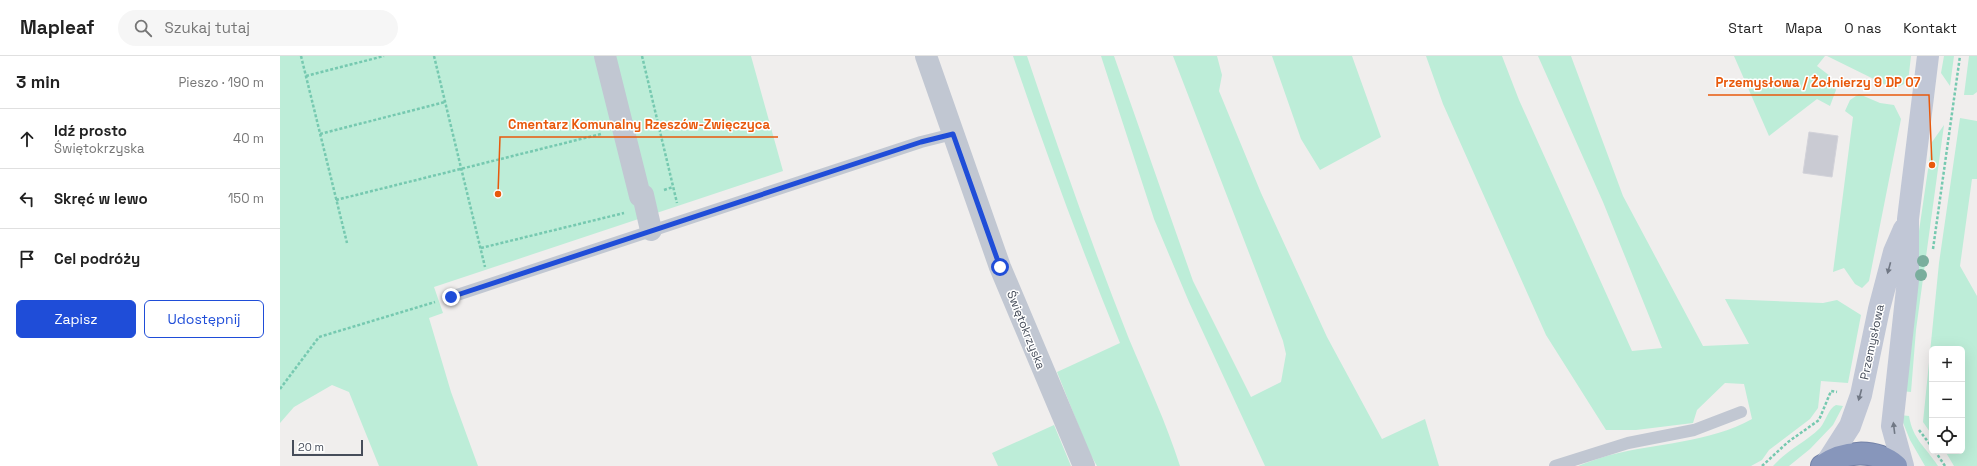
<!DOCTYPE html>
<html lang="pl">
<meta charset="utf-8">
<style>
:root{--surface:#fff;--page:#f6f6f6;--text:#222;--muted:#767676;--line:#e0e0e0;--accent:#1f4dd8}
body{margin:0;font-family:"Space Grotesk",sans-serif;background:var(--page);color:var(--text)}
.controls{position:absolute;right:12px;bottom:12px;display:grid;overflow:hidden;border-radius:6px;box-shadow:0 4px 16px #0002}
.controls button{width:36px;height:36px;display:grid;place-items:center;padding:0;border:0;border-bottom:1px solid var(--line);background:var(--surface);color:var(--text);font:20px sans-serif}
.scale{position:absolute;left:12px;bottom:10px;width:71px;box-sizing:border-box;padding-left:4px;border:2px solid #464d5a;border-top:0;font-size:11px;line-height:14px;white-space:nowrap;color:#464d5a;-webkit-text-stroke:3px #fff;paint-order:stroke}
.stop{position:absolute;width:12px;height:12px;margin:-9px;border:3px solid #1f4dd8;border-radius:50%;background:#fff}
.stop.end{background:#1f4dd8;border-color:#fff;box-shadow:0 1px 4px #0008}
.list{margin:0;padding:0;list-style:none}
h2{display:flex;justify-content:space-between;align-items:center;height:52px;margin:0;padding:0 16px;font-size:17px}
h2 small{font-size:13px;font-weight:400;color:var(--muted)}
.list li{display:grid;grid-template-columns:26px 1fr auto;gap:12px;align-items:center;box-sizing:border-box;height:60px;padding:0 16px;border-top:1px solid var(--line)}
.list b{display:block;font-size:15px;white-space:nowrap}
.list p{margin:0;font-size:13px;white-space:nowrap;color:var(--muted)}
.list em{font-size:13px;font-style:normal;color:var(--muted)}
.actions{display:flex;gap:8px;padding:12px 16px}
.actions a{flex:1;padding:9px 0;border:1px solid var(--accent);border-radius:6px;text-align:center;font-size:14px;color:var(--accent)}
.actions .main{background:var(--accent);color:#fff}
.icon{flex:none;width:22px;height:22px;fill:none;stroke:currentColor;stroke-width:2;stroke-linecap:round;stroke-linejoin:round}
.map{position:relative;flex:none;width:1697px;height:410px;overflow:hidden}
header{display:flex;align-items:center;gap:24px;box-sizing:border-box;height:56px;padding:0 20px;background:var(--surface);border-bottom:1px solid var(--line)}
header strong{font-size:19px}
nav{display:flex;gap:22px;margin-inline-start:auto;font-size:14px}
.search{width:280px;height:36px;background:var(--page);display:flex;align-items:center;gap:10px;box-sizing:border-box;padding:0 14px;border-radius:22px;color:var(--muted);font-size:15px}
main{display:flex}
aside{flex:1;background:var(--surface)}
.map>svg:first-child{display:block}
.green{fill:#bdedd8}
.building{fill:#cacbd3;stroke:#d2d2d9}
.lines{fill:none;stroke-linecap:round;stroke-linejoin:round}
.highway-casing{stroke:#7281a7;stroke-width:24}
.path{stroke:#76c9b0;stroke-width:2.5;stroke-dasharray:3 2;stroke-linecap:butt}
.lane{stroke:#c1c7d2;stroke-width:12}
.street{stroke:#c1c7d2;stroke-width:22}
.secondary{stroke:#c1c7d6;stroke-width:22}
.highway{stroke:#8796bb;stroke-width:22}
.tree{fill:#7aae9d}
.oneway{fill:#717885}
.route{stroke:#1f4dd8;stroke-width:5}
.labels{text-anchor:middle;stroke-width:3;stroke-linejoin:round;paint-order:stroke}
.street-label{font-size:12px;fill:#464d5a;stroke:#fff}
.leader{fill:none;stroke:#e8590c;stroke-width:1.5}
.callout-dot{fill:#e8590c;stroke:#fff;stroke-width:1.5}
.callout-label{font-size:13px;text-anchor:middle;font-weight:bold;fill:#e8590c;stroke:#fff;stroke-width:3;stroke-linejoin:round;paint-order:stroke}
</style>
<header>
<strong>Mapleaf</strong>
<div class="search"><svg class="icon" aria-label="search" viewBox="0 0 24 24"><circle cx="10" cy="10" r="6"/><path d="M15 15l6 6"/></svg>Szukaj tutaj</div>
<nav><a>Start</a><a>Mapa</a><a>O nas</a><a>Kontakt</a></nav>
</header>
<main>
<aside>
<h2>3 min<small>Pieszo · 190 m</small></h2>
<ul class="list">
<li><svg class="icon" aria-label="ahead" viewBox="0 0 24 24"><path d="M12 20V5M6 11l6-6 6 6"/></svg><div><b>Idź prosto</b><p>Świętokrzyska</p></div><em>40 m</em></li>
<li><svg class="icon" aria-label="left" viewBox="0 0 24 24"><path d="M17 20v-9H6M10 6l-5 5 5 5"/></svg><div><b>Skręć w lewo</b></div><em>150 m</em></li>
<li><svg class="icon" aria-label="arrive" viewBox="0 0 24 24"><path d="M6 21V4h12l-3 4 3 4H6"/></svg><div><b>Cel podróży</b></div></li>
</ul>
<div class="actions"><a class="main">Zapisz</a><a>Udostępnij</a></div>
</aside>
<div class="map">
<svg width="1697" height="410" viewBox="0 0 1697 410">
<rect width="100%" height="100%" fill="#f0eeed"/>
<path class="green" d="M0,0H471L503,115L154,231L163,257L149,262L171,336L198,410H99L69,336L52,329L14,351L0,367Z
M733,0H747C779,95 812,190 849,283C867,326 886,366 900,410H817L809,396L777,316L840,287C801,192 766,97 733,0Z
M821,0H834L913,225L971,341L1001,326L1006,298L1003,285L893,0H937L942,19L939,35L981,137L1047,281L1102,383L1145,363L1159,410H985L909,246L874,163Z
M992,0H1072L1101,81L1040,114L1021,83Z
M1146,0H1222L1239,44L1352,295L1382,292L1323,146L1258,0H1291L1343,140L1423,290L1469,288L1445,243L1543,247L1557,244L1581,259L1568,327L1541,325L1538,352L1530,363L1489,394L1482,404L1471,410H1298C1308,406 1319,402 1330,399C1376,387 1429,387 1472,363L1464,328L1445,327L1417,354L1413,367L1356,374H1326L1266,279L1163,48Z
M1454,0H1545L1537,10L1550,20L1556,34L1550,50L1537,43L1489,80Z
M1547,0H1631L1628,26L1614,33Z
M1664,0H1674L1670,30L1661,17Z
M1689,0H1697V36L1693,39H1684Z
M1579,38L1600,47L1614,49L1621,63L1589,225L1582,232L1575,228L1564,212L1553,216L1573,61L1565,55L1570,44Z
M1680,62L1697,65V123H1692L1680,210L1697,240V410H1674L1665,395H1682V293H1652V379L1643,366L1659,207Z
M1664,69L1636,274L1631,336L1621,335L1633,216L1652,86Z
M1556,349L1563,350L1553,369L1530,393L1509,410H1493C1507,394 1526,386 1540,372C1546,365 1548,353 1556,349Z
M1620,359L1629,360C1633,384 1646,391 1658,410H1645L1630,384Z
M774,369L791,410H718L712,397Z"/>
<path class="building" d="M1529,76L1558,80L1552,121L1523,117Z"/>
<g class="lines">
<g class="highway-casing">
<path id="highway" d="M1542,410C1563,395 1595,392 1616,410"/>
</g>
<path class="path" d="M21,0L67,187
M154,0L205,211
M362,0L397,147
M26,20L104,0
M40,78L165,46
M384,134L393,131
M56,144L321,78
M201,192L344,157
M1653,193L1680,0
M0,333L39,281L155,246
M1639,374L1652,391
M1655,395L1665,410
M1482,410L1508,386L1539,364L1551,335L1557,336"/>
<path class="lane" d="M171,241L641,86L673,78
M1275,410L1348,387L1414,374L1461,356"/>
<path class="street" d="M325,0L360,140L363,139L371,174
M646,0L720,211L804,410"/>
<path class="secondary" d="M1547,406L1570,370L1581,339L1599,253L1614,196L1624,173
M1623,410L1612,370L1628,224V163L1648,0"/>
<use href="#highway" class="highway"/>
</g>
<g class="tree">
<circle cx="1643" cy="205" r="6"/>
<circle cx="1641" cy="219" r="6"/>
</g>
<defs><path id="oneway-solid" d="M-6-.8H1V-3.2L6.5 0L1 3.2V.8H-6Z"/></defs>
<g class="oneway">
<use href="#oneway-solid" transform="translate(1609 212) rotate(105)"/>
<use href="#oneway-solid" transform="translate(1580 339) rotate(105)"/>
<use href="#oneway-solid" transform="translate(1614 372) rotate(-97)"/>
</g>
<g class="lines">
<path class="route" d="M171,241L641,86L673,78L720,211"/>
</g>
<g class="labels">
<g class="street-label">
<text transform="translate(746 274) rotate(68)" y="4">Świętokrzyska</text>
<text transform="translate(1592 286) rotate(-78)" y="4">Przemysłowa</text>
</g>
</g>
<path class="leader" d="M1652 109L1649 39H1428M218 138L220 81H498"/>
<g class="callout-dot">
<circle cx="1652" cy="109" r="4"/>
<circle cx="218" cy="138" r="4"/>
</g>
<g class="callout-label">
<text x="1538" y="31">Przemysłowa / Żołnierzy 9 DP 07</text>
<text x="359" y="73">Cmentarz Komunalny Rzeszów-Zwięczyca</text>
</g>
</svg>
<div class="controls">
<button>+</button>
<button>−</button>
<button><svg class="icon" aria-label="locate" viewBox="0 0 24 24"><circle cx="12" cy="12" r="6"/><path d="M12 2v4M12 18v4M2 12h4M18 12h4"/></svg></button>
</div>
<div class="scale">20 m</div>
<div class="stop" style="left:720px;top:211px"></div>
<div class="stop end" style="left:171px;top:241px"></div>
</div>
</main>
